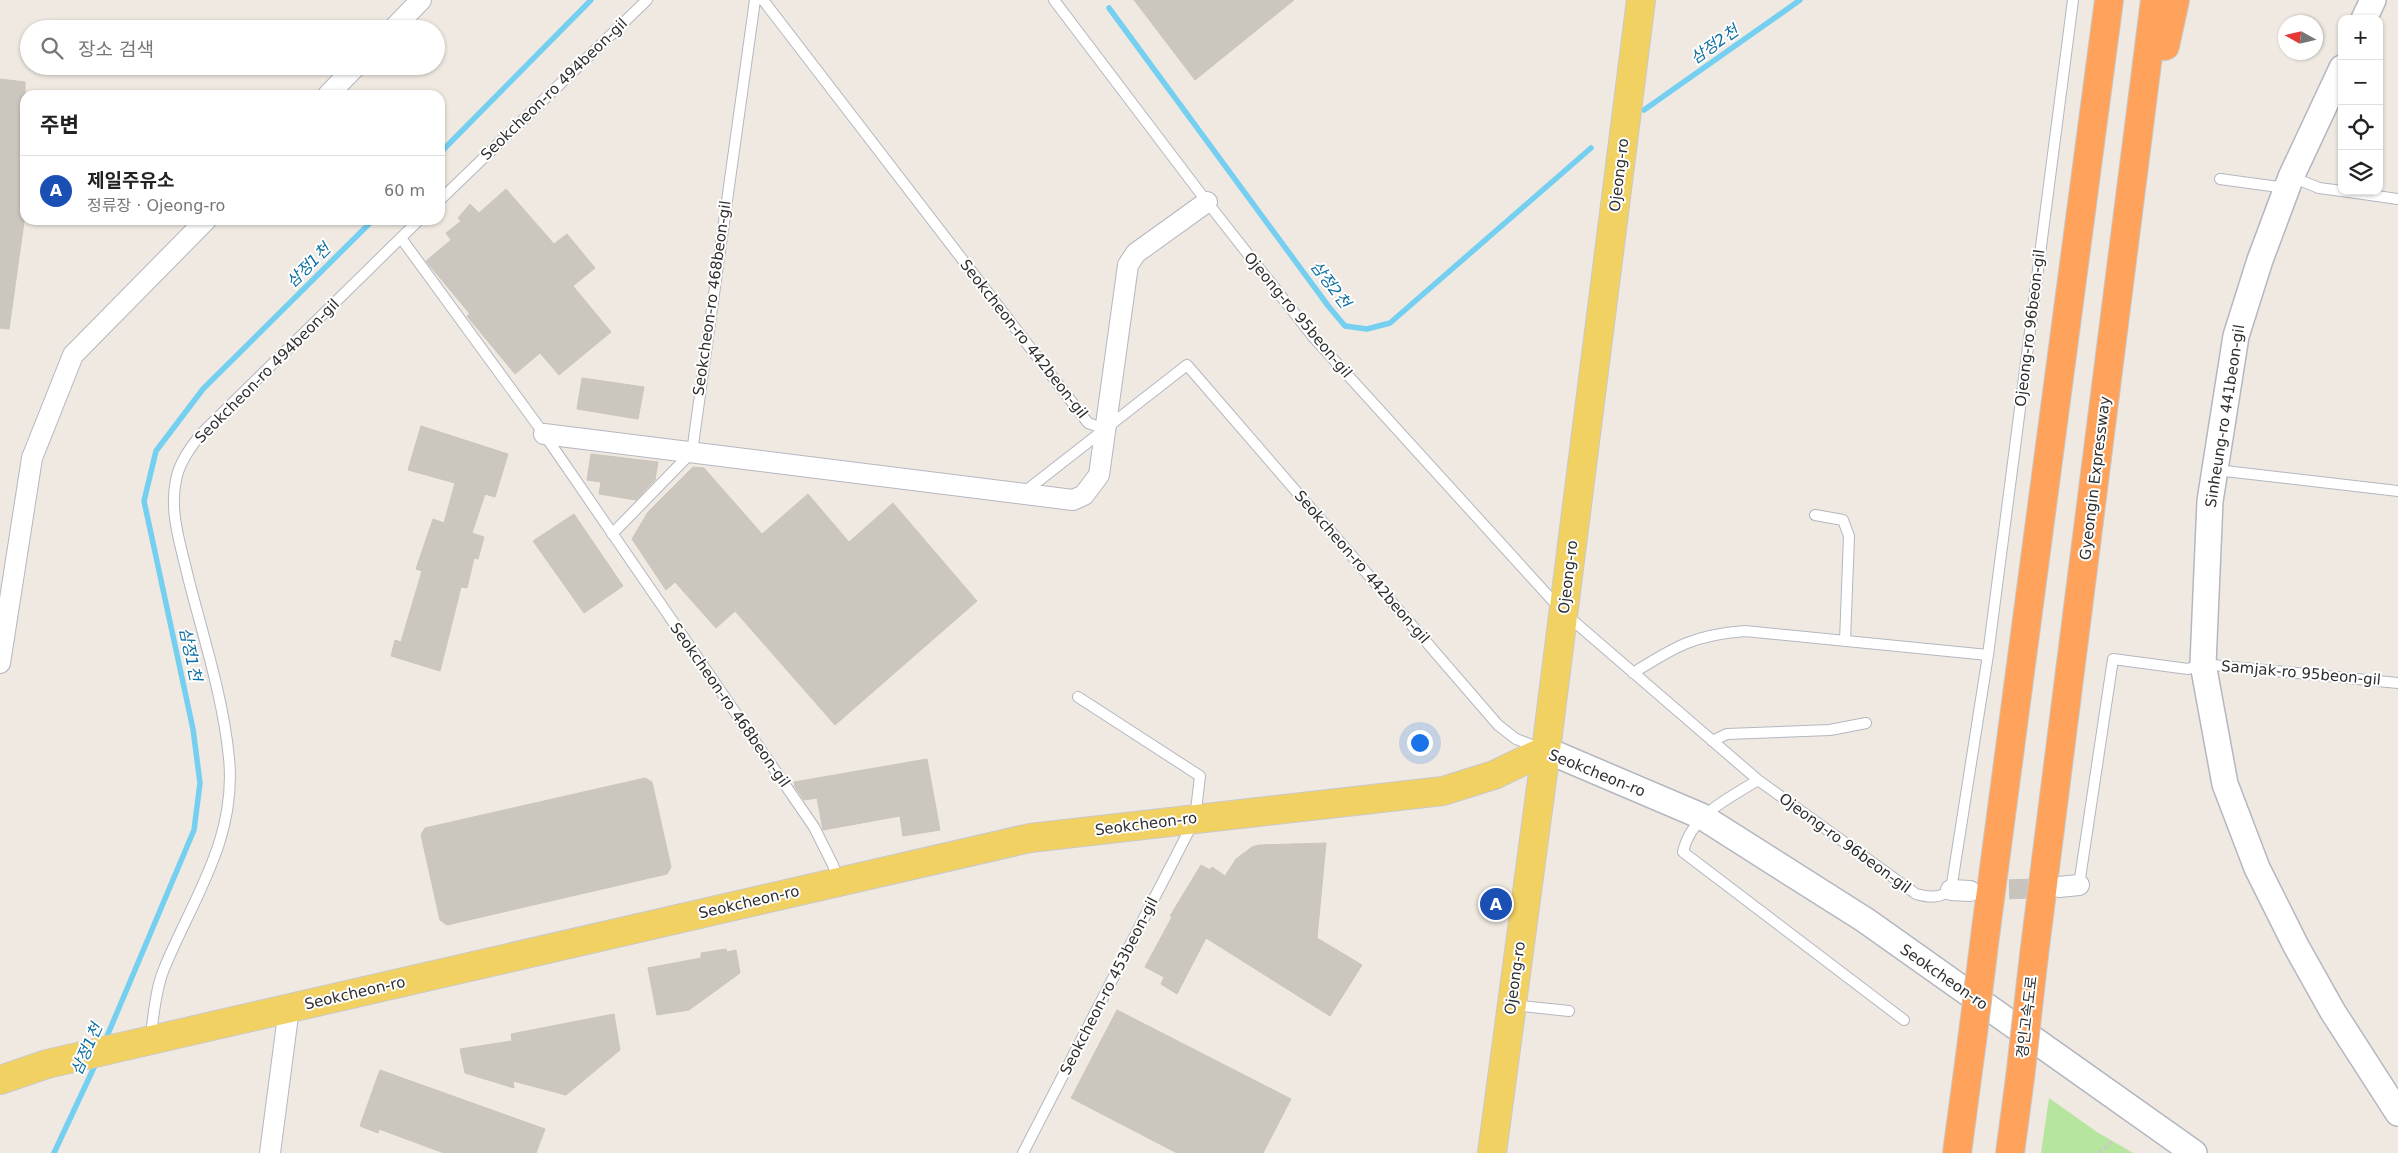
<!DOCTYPE html>
<html lang="ko">
<meta charset="utf-8">
<style>
:root{--surface:#fff;--page:#f6f6f6;--text:#222;--muted:#767676;--line:#e0e0e0;--accent:#7c3aed}
body{margin:0;font-family:"DejaVu Sans","Noto Sans KR",sans-serif;background:var(--page);color:var(--text)}
.controls{position:absolute;right:15px;top:15px;display:grid;overflow:hidden;border-radius:10px;box-shadow:0 1px 4px #0004}
.controls button{width:45px;height:45px;display:grid;place-items:center;padding:0;border:0;border-bottom:1px solid var(--line);background:var(--surface);color:var(--text);font:25px sans-serif}
.compass{position:absolute;left:2278px;top:15px;width:45px;height:45px;border-radius:50%;background:var(--surface);box-shadow:0 1px 4px #0004;rotate:278deg}
.you{position:absolute;left:1419px;top:742px;width:18px;height:18px;margin:-12px;border:4px solid #fff;border-radius:50%;background:#1a73e8;box-shadow:0 0 0 8px #1a73e833}
.badge{display:grid;place-items:center;width:32px;height:32px;border-radius:50%;background:var(--accent);color:#fff;font-size:16px;font-weight:700}
.pin{position:absolute;translate:-50% -50%;border:2px solid #fff;box-shadow:0 1px 5px #0006}
.list{margin:0;padding:0;list-style:none}
h2{display:flex;justify-content:space-between;align-items:center;height:65px;margin:0;padding:0 20px;font-size:21px}
h2 small{font-size:16px;font-weight:400;color:var(--muted)}
.list li{display:grid;grid-template-columns:32px 1fr auto;gap:15px;align-items:center;box-sizing:border-box;height:70px;padding:0 20px;border-top:1px solid var(--line)}
.list b{display:block;font-size:19px;white-space:nowrap}
.list p{margin:0;font-size:16px;white-space:nowrap;color:var(--muted)}
.list em{font-size:16px;font-style:normal;color:var(--muted)}
.icon{flex:none;width:28px;height:28px;fill:none;stroke:currentColor;stroke-width:2;stroke-linecap:round;stroke-linejoin:round}
.map{position:relative;flex:none;width:2398px;height:1153px;overflow:hidden}
.search{position:absolute;background:var(--surface);box-shadow:0 1px 4px #0004;left:20px;top:20px;width:425px;height:55px;display:flex;align-items:center;gap:12px;box-sizing:border-box;padding:0 18px;border-radius:28px;color:var(--muted);font-size:19px}
.panel{position:absolute;background:var(--surface);box-shadow:0 1px 4px #0004;left:20px;top:90px;width:425px;height:135px;border-radius:15px}
.map>svg:first-child{display:block}
.green{fill:#b6e59e}
.lines{fill:none;stroke-linecap:round;stroke-linejoin:round}
.stream{stroke:#75cff0;stroke-width:5.5}
.building{fill:#cbc7bf;stroke:#cbc5ba}
.minor-tunnel{stroke:#c8c4bd;stroke-width:20;stroke-dasharray:20 10;stroke-linecap:butt}
.service-casing{stroke:#b4b7c1;stroke-width:12}
.minor-casing{stroke:#b4b7c1;stroke-width:22}
.tertiary-casing{stroke:#b4b7c1;stroke-width:28}
.primary-casing{stroke:#c9c9c9;stroke-width:30}
.motorway-casing{stroke:#c9c9c9;stroke-width:30}
.path{stroke:#c9c9c9;stroke-width:3;stroke-dasharray:4 2.5;stroke-linecap:butt}
.service{stroke:#fff;stroke-width:10}
.minor{stroke:#fff;stroke-width:20}
.tertiary{stroke:#fff;stroke-width:25}
.primary{stroke:#f2d163;stroke-width:28}
.motorway{stroke:#ffa35c;stroke-width:28}
.motorway-bridge-casing{stroke:#c9c9c9;stroke-width:30;stroke-linecap:butt}
.motorway-bridge{stroke:#ffa35c;stroke-width:28}
.labels{text-anchor:middle;stroke-width:4;stroke-linejoin:round;paint-order:stroke}
.street-label{font-size:15px;fill:#2e2e2e;stroke:#fff}
.water-label{font-size:16px;font-style:italic;fill:#0d6fa3;stroke:#fff}
</style>
<div class="map">
<svg width="2398" height="1153" viewBox="0 0 2398 1153">
<rect width="100%" height="100%" fill="#efe9e1"/>
<path class="green" d="M2049,1098L2097,1132L2133,1153H2041Z"/>
<g class="lines">
<path class="stream" d="M1109,8L1329,307L1345,326L1367,329L1390,323L1591,148
M1644,110L1800,0
M440,153L591,0
M105,1041L194,830L200,783L193,729L144,501L156,451L203,389L373,220
M54,1153L97,1061"/>
</g>
<path class="building" d="M1134,0H1294L1195,80Z
M0,79L25,82V215L9,329L0,328Z
M506,189L554,244L567,234L595,268L573,286L611,332L559,375L540,353L515,374L467,316L470,314L426,261L451,240L446,233L461,221L458,218L470,204L479,213Z
M582,378L644,387L638,419L577,409Z
M421,426L508,454L495,497L485,494L472,533L484,537L478,559L474,558L467,588L461,587L440,671L391,656L395,640L401,642L422,571L416,569L433,519L444,523L455,483L408,470Z
M591,454L658,462L655,480L636,500L599,494L601,482L587,480Z
M693,467L704,468L762,534L808,494L849,542L893,503L977,601L835,725L735,611L716,628L675,582L666,590L632,539L648,512Z
M574,514L623,586L584,613L533,541Z
M927,759L940,830L903,836L900,816L823,830L817,798L804,800L795,787L794,782Z
M645,778L652,782L671,867L667,874L447,925L440,920L421,835L425,828Z
M1326,843L1317,938L1362,965L1330,1016L1206,938L1177,994L1161,984L1164,977L1145,967L1172,917L1170,916L1201,865L1210,870L1212,867L1225,876L1236,859L1252,847L1259,845Z
M726,949L727,952L736,950L740,973L689,1010L657,1015L648,968L701,958V953Z
M1117,1010L1291,1099L1263,1153H1177L1071,1098Z
M614,1014L620,1050L566,1095L513,1081L514,1088L465,1073L460,1049L512,1041L511,1034Z
M380,1070L545,1129L536,1153H444L379,1129L378,1133L360,1126Z"/>
<g class="lines">
<path class="minor-tunnel" d="M1979,890L2055,888"/>
<g class="service-casing">
<path id="service" d="M763,0L1088,423L1105,429
M1054,0L1207,202L1314,338L1563,612L1758,780L1916,894C1930,898 1940,898 1951,890L1988,655L2073,0
M2292,177L2319,188L2342,191
M2220,179L2286,188
M2342,191L2398,199
M440,200L647,0
M401,238L544,434L814,827L833,865L838,881
M2216,470L2398,491
M1023,493L1187,365L1498,725L1516,739L1540,748
M1815,515L1843,520L1849,536L1845,641
M612,534L692,452L755,0
M1633,673C1676,646 1694,635 1745,631L1988,655
M1712,741L1727,734L1830,730L1866,723
M1758,780C1728,799 1691,815 1683,852L1904,1020
M2079,885L2113,659L2188,669L2203,664L2398,683
M1513,1005L1569,1011
M150,1039C154,1017 155,990 164,969C193,898 237,839 229,758C223,697 203,636 188,577C181,546 169,513 176,480C179,463 190,448 201,434L419,220
M1023,1153L1195,819L1200,776L1078,697"/>
</g>
<g class="minor-casing">
<path id="minor" d="M393,29L421,0
M328,95L356,66
M544,434L1073,500L1084,495L1099,475L1128,265L1136,253L1207,202
M0,663L32,458L73,355L206,220
M2059,887L2079,885
M1951,890L1970,891
M270,1153L289,1008"/>
</g>
<g class="tertiary-casing">
<path id="tertiary" d="M2364,19L2373,0
M2342,68L2291,177L2260,260L2236,336L2210,501L2203,664L2225,784L2257,868L2296,946L2333,1012L2398,1113
M1546,750L1701,816L1865,920L2194,1153"/>
</g>
<g class="primary-casing">
<path id="primary" d="M0,1080L47,1064L1030,838L1443,791L1494,775L1546,750
M1492,1153L1546,750L1641,0"/>
</g>
<g class="motorway-casing">
<path id="motorway" d="M2165,46L2175,0
M1986,929L2109,0
M2034,955L2155,0
M1957,1153L1972,1041
M2010,1153L2020,1078"/>
</g>
<path class="path" d="M2099,1153L2113,1141"/>
<use href="#service" class="service"/>
<use href="#minor" class="minor"/>
<use href="#tertiary" class="tertiary"/>
<use href="#primary" class="primary"/>
<use href="#motorway" class="motorway"/>
<g class="motorway-bridge-casing">
<path id="motorway-bridge" d="M1972,1041L1986,929
M2020,1078L2034,955"/>
</g>
<use href="#motorway-bridge" class="motorway-bridge"/>
</g>
<g class="labels">
<g class="street-label">
<text transform="translate(554 89) rotate(-44)" y="5">Seokcheon-ro 494beon-gil</text>
<text transform="translate(1619 175) rotate(-83)" y="5">Ojeong-ro</text>
<text transform="translate(712 298) rotate(-82)" y="5">Seokcheon-ro 468beon-gil</text>
<text transform="translate(1298 315) rotate(50)" y="5">Ojeong-ro 95beon-gil</text>
<text transform="translate(2030 328) rotate(-83)" y="5">Ojeong-ro 96beon-gil</text>
<text transform="translate(1024 339) rotate(52)" y="5">Seokcheon-ro 442beon-gil</text>
<text transform="translate(267 371) rotate(-45)" y="5">Seokcheon-ro 494beon-gil</text>
<text transform="translate(2225 416) rotate(-81)" y="5">Sinheung-ro 441beon-gil</text>
<text transform="translate(2095 478) rotate(-83)" y="5">Gyeongin Expressway</text>
<text transform="translate(1362 567) rotate(49)" y="5">Seokcheon-ro 442beon-gil</text>
<text transform="translate(1568 577) rotate(-83)" y="5">Ojeong-ro</text>
<text transform="translate(2301 673) rotate(5)" y="5">Samjak-ro 95beon-gil</text>
<text transform="translate(730 705) rotate(55)" y="5">Seokcheon-ro 468beon-gil</text>
<text transform="translate(1597 773) rotate(22)" y="5">Seokcheon-ro</text>
<text transform="translate(1146 824) rotate(-7)" y="5">Seokcheon-ro</text>
<text transform="translate(1845 843) rotate(36)" y="5">Ojeong-ro 96beon-gil</text>
<text transform="translate(749 902) rotate(-13)" y="5">Seokcheon-ro</text>
<text transform="translate(1944 977) rotate(35)" y="5">Seokcheon-ro</text>
<text transform="translate(1515 978) rotate(-82)" y="5">Ojeong-ro</text>
<text transform="translate(1109 986) rotate(-63)" y="5">Seokcheon-ro 453beon-gil</text>
<text transform="translate(355 993) rotate(-13)" y="5">Seokcheon-ro</text>
<text transform="translate(2027 1017) rotate(-83)" y="5">경인고속도로</text>
</g>
<g class="water-label">
<text transform="translate(1714 44) rotate(-35)" y="6">삼정2천</text>
<text transform="translate(308 265) rotate(-45)" y="6">삼정1천</text>
<text transform="translate(1331 284) rotate(53)" y="6">삼정2천</text>
<text transform="translate(191 654) rotate(78)" y="6">삼정1천</text>
<text transform="translate(86 1049) rotate(-66)" y="6">삼정1천</text>
</g>
</g>
</svg>
<div class="controls">
<button>+</button>
<button>−</button>
<button><svg class="icon" aria-label="locate" viewBox="0 0 24 24"><circle cx="12" cy="12" r="6"/><path d="M12 2v4M12 18v4M2 12h4M18 12h4"/></svg></button>
<button><svg class="icon" aria-label="layers" viewBox="0 0 24 24"><path d="M12 4l9 5-9 5-9-5zM3 14l9 5 9-5"/></svg></button>
</div>
<svg class="compass" viewBox="-18 -18 36 36"><path d="M0-13l5 13h-10z" fill="#e53935"/><path d="M0 13l5-13h-10z" fill="#767676"/></svg>
<div class="you"></div>
<div class="pin badge" style="left:1496px;top:904px;background:#1a4fb4">A</div>
<div class="search"><svg class="icon" aria-label="search" viewBox="0 0 24 24"><circle cx="10" cy="10" r="6"/><path d="M15 15l6 6"/></svg>장소 검색</div>
<section class="panel">
<h2>주변<small></small></h2>
<ul class="list">
<li><span class="badge" style="background:#1a4fb4">A</span><div><b>제일주유소</b><p>정류장 · Ojeong-ro</p></div><em>60 m</em></li>
</ul>
</section>
</div>
